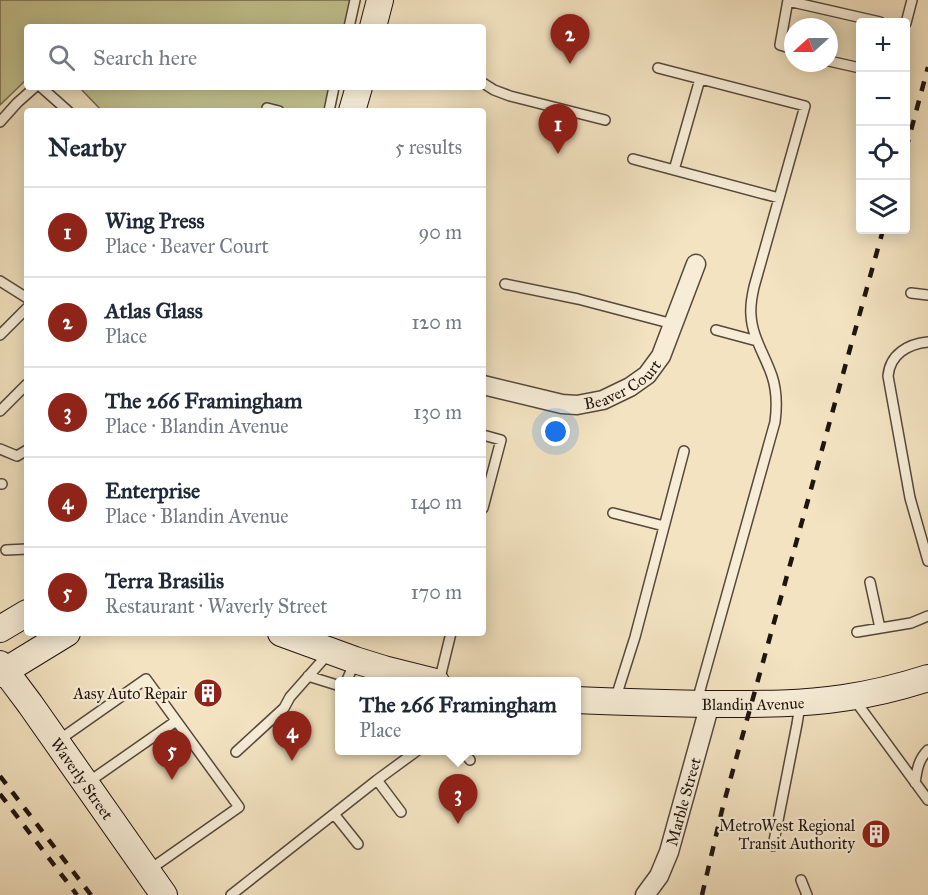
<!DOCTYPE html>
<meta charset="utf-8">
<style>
:root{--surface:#fff;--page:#f6f6f7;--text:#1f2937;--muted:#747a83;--line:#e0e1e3;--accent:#8f2418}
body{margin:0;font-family:"IM FELL Great Primer",serif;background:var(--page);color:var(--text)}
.controls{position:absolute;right:18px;top:18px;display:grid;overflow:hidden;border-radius:6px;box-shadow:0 3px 15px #0003}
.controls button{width:54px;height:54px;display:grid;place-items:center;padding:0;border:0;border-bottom:2px solid var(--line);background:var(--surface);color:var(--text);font:30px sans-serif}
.compass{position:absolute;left:784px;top:18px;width:54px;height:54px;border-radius:50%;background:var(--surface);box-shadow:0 3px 15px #0003;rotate:249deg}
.you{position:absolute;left:556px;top:432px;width:21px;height:21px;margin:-15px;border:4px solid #fff;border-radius:50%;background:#1a73e8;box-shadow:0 0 0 9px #1a73e833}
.badge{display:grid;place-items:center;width:39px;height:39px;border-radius:50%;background:var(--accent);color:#fff;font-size:20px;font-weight:700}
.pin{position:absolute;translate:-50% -50px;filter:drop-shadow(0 2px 3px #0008)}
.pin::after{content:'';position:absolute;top:32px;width:21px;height:18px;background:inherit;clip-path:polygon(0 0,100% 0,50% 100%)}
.popup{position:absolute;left:335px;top:677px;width:246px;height:78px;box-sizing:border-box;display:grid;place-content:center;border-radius:6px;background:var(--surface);filter:drop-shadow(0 2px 4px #0005);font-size:20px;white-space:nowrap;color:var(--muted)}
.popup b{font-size:22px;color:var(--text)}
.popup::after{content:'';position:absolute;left:50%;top:100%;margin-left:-12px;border:12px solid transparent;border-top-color:var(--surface)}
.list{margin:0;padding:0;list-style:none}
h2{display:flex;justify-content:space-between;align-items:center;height:78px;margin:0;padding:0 24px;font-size:26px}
h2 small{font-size:20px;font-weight:400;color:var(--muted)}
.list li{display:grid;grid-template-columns:39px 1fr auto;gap:18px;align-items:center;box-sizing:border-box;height:90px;padding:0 24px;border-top:2px solid var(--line)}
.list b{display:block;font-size:22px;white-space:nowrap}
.list p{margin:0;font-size:20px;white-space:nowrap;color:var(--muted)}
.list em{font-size:20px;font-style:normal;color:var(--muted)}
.icon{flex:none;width:33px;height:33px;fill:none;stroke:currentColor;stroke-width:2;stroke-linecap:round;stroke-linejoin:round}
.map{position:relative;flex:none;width:928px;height:895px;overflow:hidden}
.search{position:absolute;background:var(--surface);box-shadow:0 3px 15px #0003;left:24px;top:24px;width:462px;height:66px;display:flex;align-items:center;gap:15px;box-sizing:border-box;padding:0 21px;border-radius:6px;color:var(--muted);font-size:22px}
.panel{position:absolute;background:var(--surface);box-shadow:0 3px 15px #0003;left:24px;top:108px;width:462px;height:528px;border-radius:6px}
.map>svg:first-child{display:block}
.green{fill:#c2c18e;stroke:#716a4e;stroke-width:1.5}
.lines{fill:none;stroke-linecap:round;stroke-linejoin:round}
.lane-casing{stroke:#55483c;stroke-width:12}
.street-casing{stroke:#55483c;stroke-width:21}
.secondary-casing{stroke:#20140f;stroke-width:28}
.lane{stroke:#f7edd7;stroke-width:9}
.street{stroke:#f7edd7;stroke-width:18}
.secondary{stroke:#f7edd7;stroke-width:26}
.rail{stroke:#20140f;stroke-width:4.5;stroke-dasharray:10 10;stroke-linecap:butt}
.labels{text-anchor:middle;stroke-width:4.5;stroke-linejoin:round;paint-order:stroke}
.street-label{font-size:16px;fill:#20140f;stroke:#f7edd7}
.poi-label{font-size:16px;fill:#20140f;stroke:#f7edd7;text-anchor:end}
</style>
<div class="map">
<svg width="928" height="895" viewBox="0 0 928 895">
<rect width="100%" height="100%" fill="#f3e3c1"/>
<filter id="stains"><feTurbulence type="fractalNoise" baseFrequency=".00333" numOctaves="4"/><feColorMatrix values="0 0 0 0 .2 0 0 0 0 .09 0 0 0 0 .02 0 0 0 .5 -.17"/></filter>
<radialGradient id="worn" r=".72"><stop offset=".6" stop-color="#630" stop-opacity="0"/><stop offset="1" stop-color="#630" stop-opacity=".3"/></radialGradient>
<path class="green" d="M0,0H360L354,27H27V79L0,105Z
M79,87H339L334,111H102Z"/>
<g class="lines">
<g class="lane-casing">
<path id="lane" d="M788,0L780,45L793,49
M788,1L880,22
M906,23L912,0
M349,27L355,0
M829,61L860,68
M658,68L805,106L754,287C752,296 750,305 751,315C752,337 765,355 772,376C777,391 777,407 775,422L697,701
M483,83L494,90L510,96L605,120
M41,87L68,111
M267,108L279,111
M329,111L334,87
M0,122L17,103L35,87
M633,159L779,198
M674,170L700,79
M0,281L27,298
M505,284L578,299L673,324
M911,293L928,295
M716,330L757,341
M0,335L27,308
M928,342C908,344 890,354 888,376L910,498L928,561
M0,411L27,384
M483,435L501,440L483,508
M0,449L17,456L27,450
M0,484H2
M613,513L664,526
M6,550L27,549
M870,582L880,628
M857,632L911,623L928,616
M308,676L340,686
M346,682L355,662
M439,682L451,633
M854,699L928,800
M615,700L635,637L684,451
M59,740L146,679L239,807L149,870
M462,750L470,760
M236,752L284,708L290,697L328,654
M377,780L401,812
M87,783L176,721
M915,783C917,770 918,760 928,750
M334,814L358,844
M773,846L797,724L800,705
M801,880L807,895
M231,895L377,780L418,750"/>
</g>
<g class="street-casing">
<g id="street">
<path id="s1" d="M483,385L562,404L577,405L603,400L630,387L647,375L661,356L696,264"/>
<path id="s2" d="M645,895L659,876L669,852L710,704"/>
</g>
</g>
<g class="secondary-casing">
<g id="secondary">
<path d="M373,27L380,0"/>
<path d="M352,111L359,87"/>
<path d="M0,629L27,613"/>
<path d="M281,633L355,660L384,669L436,682"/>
<path id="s3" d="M0,664L30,704L164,895"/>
<path d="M0,674L67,633"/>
<path id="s4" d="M576,700C619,702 662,703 705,704C751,704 797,705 843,698C872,694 900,687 928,678"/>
</g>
</g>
<use href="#lane" class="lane"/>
<use href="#street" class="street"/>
<use href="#secondary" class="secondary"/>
<path class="rail" d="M906,149L928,67
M0,776L91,895
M0,794L77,895
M702,895L723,806L883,230"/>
</g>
<defs>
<g id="building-disc" transform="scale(1.5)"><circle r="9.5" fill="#8f2418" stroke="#f7edd7"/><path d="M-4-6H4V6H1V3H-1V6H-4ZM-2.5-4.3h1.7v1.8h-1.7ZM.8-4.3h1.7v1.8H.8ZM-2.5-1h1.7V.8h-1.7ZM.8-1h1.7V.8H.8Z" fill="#fff"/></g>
</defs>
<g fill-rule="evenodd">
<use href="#building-disc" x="208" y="693"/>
<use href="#building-disc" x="876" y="834"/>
</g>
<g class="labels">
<g class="street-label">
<text dy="6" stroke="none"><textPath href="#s1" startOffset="147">Beaver Court</textPath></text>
<text dy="6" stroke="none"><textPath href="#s4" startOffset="177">Blandin Avenue</textPath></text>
<text dy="6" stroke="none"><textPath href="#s3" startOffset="141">Waverly Street</textPath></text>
<text dy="6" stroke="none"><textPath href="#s2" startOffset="102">Marble Street</textPath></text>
</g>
<g class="poi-label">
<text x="187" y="699">Aasy Auto Repair</text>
<text x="855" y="831">MetroWest Regional<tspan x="855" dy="18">Transit Authority</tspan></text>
</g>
</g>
<rect width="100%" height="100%" filter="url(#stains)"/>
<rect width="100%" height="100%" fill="url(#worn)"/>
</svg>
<div class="controls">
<button>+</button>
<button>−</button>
<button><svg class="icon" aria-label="locate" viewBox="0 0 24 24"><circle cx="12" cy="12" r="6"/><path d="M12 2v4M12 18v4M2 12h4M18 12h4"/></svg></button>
<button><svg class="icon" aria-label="layers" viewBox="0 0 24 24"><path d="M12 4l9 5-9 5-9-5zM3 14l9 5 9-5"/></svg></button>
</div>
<svg class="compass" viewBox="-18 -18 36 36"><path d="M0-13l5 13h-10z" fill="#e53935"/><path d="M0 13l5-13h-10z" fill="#747a83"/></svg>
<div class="you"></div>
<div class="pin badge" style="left:558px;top:154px">1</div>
<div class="pin badge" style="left:570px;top:64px">2</div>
<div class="pin badge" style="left:458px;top:824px">3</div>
<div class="popup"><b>The 266 Framingham</b>Place</div>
<div class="pin badge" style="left:292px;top:761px">4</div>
<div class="pin badge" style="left:172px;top:780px">5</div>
<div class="search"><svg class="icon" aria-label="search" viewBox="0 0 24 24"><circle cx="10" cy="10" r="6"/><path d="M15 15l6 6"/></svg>Search here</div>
<section class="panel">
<h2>Nearby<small>5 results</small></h2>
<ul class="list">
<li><span class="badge">1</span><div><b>Wing Press</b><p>Place · Beaver Court</p></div><em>90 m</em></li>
<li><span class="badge">2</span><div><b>Atlas Glass</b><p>Place</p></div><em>120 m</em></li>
<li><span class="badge">3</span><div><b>The 266 Framingham</b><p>Place · Blandin Avenue</p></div><em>130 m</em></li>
<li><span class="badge">4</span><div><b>Enterprise</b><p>Place · Blandin Avenue</p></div><em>140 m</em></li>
<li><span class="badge">5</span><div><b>Terra Brasilis</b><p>Restaurant · Waverly Street</p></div><em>170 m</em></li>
</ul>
</section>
</div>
